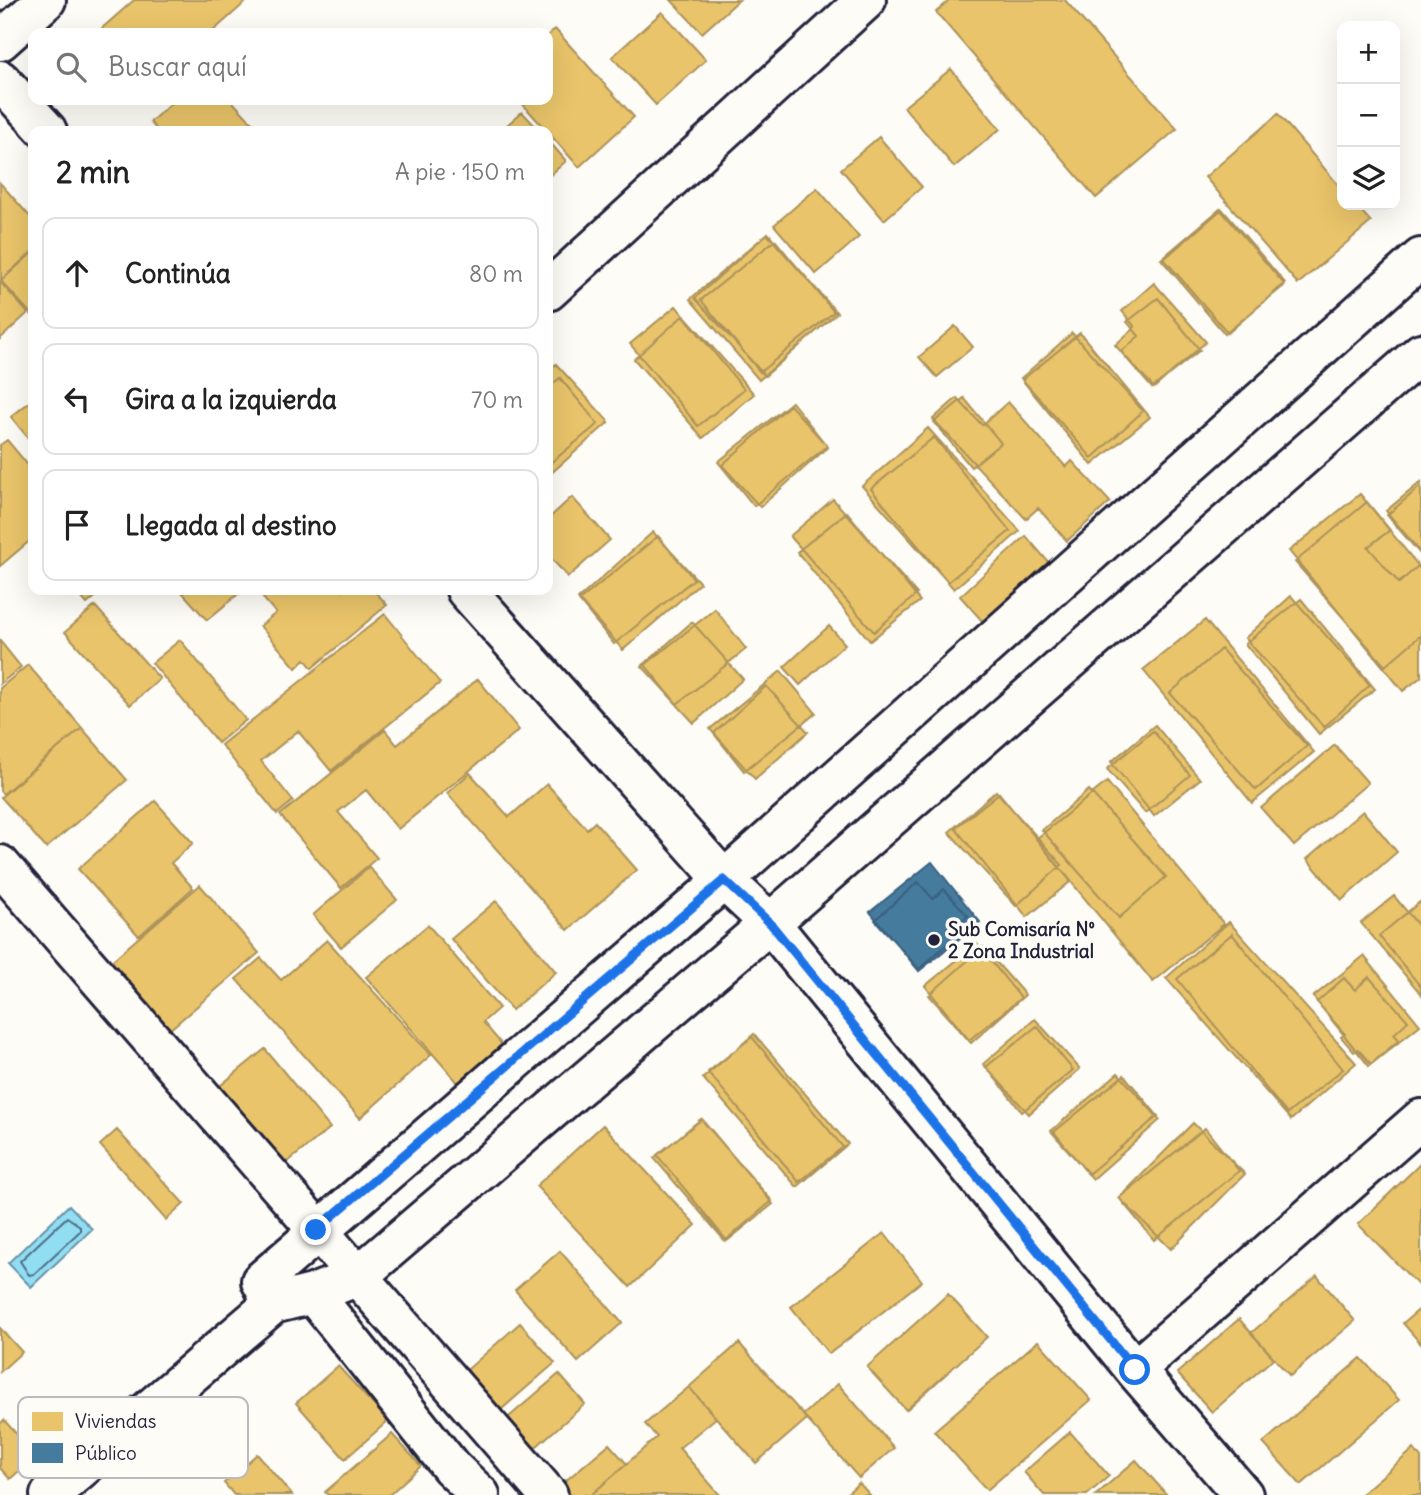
<!DOCTYPE html>
<html lang="es">
<meta charset="utf-8">
<style>
:root{--surface:#fff;--page:#f6f6f6;--text:#222;--muted:#767676;--line:#e0e0e0}
body{margin:0;font-family:Delius,sans-serif;background:var(--page);color:var(--text)}
.controls{position:absolute;right:21px;top:21px;display:grid;overflow:hidden;border-radius:14px;box-shadow:0 7px 28px #0002}
.controls button{width:63px;height:63px;display:grid;place-items:center;padding:0;border:0;border-bottom:2px solid var(--line);background:var(--surface);color:var(--text);font:35px sans-serif}
.stop{position:absolute;width:21px;height:21px;margin:-16px;border:5px solid #1a73e8;border-radius:50%;background:#fff}
.stop.end{background:#1a73e8;border-color:#fff;box-shadow:0 2px 7px #0008}
.list{margin:0;padding:0;list-style:none}
h2{display:flex;justify-content:space-between;align-items:center;height:91px;margin:0;padding:0 28px;font-size:30px}
h2 small{font-size:23px;font-weight:400;color:var(--muted)}
.list li{display:grid;grid-template-columns:46px 1fr auto;gap:21px;align-items:center;box-sizing:border-box;height:112px;margin:0 14px 14px;padding:0 14px;border:2px solid var(--line);border-radius:14px}
.list b{display:block;font-size:26px;white-space:nowrap}
.list em{font-size:23px;font-style:normal;color:var(--muted)}
.icon{flex:none;width:38px;height:38px;fill:none;stroke:currentColor;stroke-width:2;stroke-linecap:round;stroke-linejoin:round}
.map{position:relative;flex:none;width:1421px;height:1495px;overflow:hidden}
.search{position:absolute;background:var(--surface);box-shadow:0 7px 28px #0002;left:28px;top:28px;width:525px;height:77px;display:flex;align-items:center;gap:18px;box-sizing:border-box;padding:0 24px;border-radius:14px;color:var(--muted);font-size:26px}
.panel{position:absolute;background:var(--surface);box-shadow:0 7px 28px #0002;left:28px;top:126px;width:525px;height:469px;border-radius:14px}
.map>svg:first-child{display:block}
.water{fill:#91ddf2;stroke:#6592a9;stroke-width:2}
.homes{fill:#e9c46a;stroke:#ad935c;stroke-width:2}
.public{fill:#457b9d;stroke:#3a6080;stroke-width:2}
.lines{fill:none;stroke-linecap:round;stroke-linejoin:round}
.shore{stroke:#4e6d84;stroke-width:2}
.minor-casing{stroke:#22223b;stroke-width:44}
.minor{stroke:#fdfcf7;stroke-width:38}
.route{stroke:#1a73e8;stroke-width:9}
.poi-dot{fill:#22223b;stroke:#fdfcf7;stroke-width:2.5}
.labels{text-anchor:middle;stroke-width:7;stroke-linejoin:round;paint-order:stroke}
.poi-label{font-size:19px;font-weight:bold;fill:#22223b;stroke:#fdfcf7;text-anchor:start}
.key{fill:#fdfcf7;stroke:#bbbbbf;stroke-width:2}
.key-label{font-size:19px;fill:#22223b}
</style>
<div class="map">
<svg width="1421" height="1495" viewBox="0 0 1421 1495">
<rect width="100%" height="100%" fill="#fdfcf7"/>
<filter id="ink" filterUnits="userSpaceOnUse"><feTurbulence type="fractalNoise" baseFrequency=".0143" numOctaves="2"/><feDisplacementMap in="SourceGraphic" scale="14" xChannelSelector="R" yChannelSelector="G"/><feConvolveMatrix kernelMatrix="1 2 1 2 8 2 1 2 1" color-interpolation-filters="sRGB"/></filter>
<g filter="url(#ink)">
<path class="water" d="M69,1205L92,1229L31,1287L8,1263Z"/>
<path class="homes" d="M134,0H248L211,33H102L100,30Z
M671,0H739L702,33Z
M950,0H1065L1177,129L1096,198L936,12Z
M662,12L706,60L656,105L612,57Z
M555,29L634,117L579,167L519,100H548V35Z
M951,69L1000,129L954,167L904,107Z
M175,100H231L260,131H158L150,122Z
M522,112L540,131H500Z
M1278,114L1342,189V205H1356L1371,222L1298,284L1205,177Z
M879,137L922,187L884,220L841,169Z
M548,140L566,161L548,177Z
M0,183L33,220V251L1,280Z
M817,188L859,237L816,274L774,225Z
M1220,209L1285,285L1225,334L1161,259Z
M1222,209L1285,283L1228,333L1164,259Z
M768,233L837,313L759,380L690,299Z
M767,234L837,313L765,376L695,298Z
M775,240L834,312L760,372L701,300Z
M33,252V316L1,281Z
M0,282L28,313L0,339Z
M1154,283L1206,342L1154,388L1115,345L1135,327L1122,311Z
M1158,298L1200,350L1152,388L1121,352L1139,336L1127,322Z
M676,306L744,389L698,426L630,344Z
M684,315L754,394L703,438L634,359Z
M955,326L973,347L937,377L919,357Z
M1072,333L1143,411L1092,458L1021,378Z
M1080,333L1150,417L1092,465L1022,380Z
M556,364L609,422L548,476V371Z
M560,378L598,424L548,465V388Z
M957,398L982,425L1008,402L1066,467L1072,461L1110,502L1067,541L1038,508L1026,519L933,419Z
M964,398L1001,443L971,467L934,422Z
M33,399V444L11,417Z
M792,402L827,446L754,506L718,462Z
M790,405L828,447L760,507L722,465Z
M928,428L1020,531L954,589L862,486Z
M934,437L1010,531L948,582L871,489Z
M7,440L33,471V538L0,566V445Z
M1421,482V553L1386,511Z
M1421,486V555L1387,515Z
M1360,494L1421,569V677L1403,691L1289,551Z
M572,497L610,540L568,577L548,555V519Z
M833,499L917,594L874,632L790,536Z
M1367,502L1390,530L1368,547L1399,583L1418,566L1421,570V635L1385,666L1295,562Z
M847,512L920,601L870,641L797,552Z
M653,532L700,583L623,650L578,599Z
M658,536L694,579L614,644L579,601Z
M1026,536L1050,564L984,623L960,596Z
M75,590H97L100,593L87,604Z
M180,590H243L207,620Z
M256,590H374L387,605L312,668L305,659L296,668L260,626L276,613Z
M1291,596L1370,685L1324,727L1245,638Z
M1301,599L1375,689L1319,734L1245,644Z
M95,606L160,679L130,705L65,632Z
M715,609L746,649L677,704L645,665Z
M385,614L440,683L331,771L298,731L261,761L293,801L277,814L221,745Z
M1205,620L1314,752L1252,803L1143,670Z
M692,622L743,679L694,723L642,666Z
M829,626L845,644L800,685L784,667Z
M180,640L246,720L218,743L152,663Z
M0,641L21,667L0,684Z
M1221,649L1307,746L1256,790L1170,693Z
M28,665L82,728L3,794L0,791V688Z
M781,671L816,713L744,771L710,729Z
M478,679L519,730L398,829L366,790L338,812L377,858L341,888L280,815L385,730L397,745Z
M766,686L808,732L755,779L714,733Z
M1155,725L1200,779L1154,816L1111,762Z
M82,728L127,780L46,848L1,797Z
M1153,731L1190,775L1145,813L1107,769Z
M1335,745L1368,783L1294,846L1261,808Z
M470,773L509,817L547,784L587,829L595,822L637,870L568,930L447,793Z
M1107,782L1224,924L1153,982L1036,839Z
M1089,790L1166,877L1119,918L1042,830Z
M996,791L1062,865L1016,906L949,832Z
M999,793L1071,881L1027,917L955,828Z
M155,801L193,843L171,863L193,888L139,936L78,869Z
M1363,811L1397,852L1342,900L1307,859Z
M369,867L397,900L341,947L313,915Z
M200,885L259,953L161,1037L102,969Z
M1394,896L1418,925L1421,922V994L1361,923Z
M496,901L556,972L512,1010L451,939Z
M1421,901V987L1379,936Z
M1229,922L1356,1063L1291,1120L1166,978Z
M428,925L499,1008L483,1022L504,1047L459,1084L366,977Z
M1232,934L1343,1069L1287,1114L1177,979Z
M327,940L431,1055L360,1118L236,979L261,958L281,980Z
M977,944L1021,998L969,1040L925,986Z
M983,947L1025,995L971,1043L929,995Z
M1364,956L1420,1025L1369,1066L1313,997Z
M1369,977L1408,1021L1394,1034L1399,1040L1371,1064L1358,1049L1354,1052L1341,1037L1345,1034L1317,1002L1344,978L1355,990Z
M1035,1019L1080,1069L1029,1114L983,1064Z
M1037,1026L1073,1070L1022,1112L986,1067Z
M754,1034L848,1144L797,1187L703,1078Z
M752,1037L843,1147L799,1182L708,1072Z
M265,1049L330,1128L280,1168L215,1090Z
M1118,1073L1160,1120L1093,1179L1051,1131Z
M1124,1075L1158,1116L1088,1174L1054,1132Z
M701,1119L772,1201L725,1241L654,1158Z
M702,1119L773,1204L727,1241L657,1155Z
M1193,1123L1245,1174L1171,1249L1119,1198Z
M603,1125L696,1225L630,1287L536,1186Z
M1205,1128L1239,1171L1154,1240L1119,1198Z
M117,1130L184,1204L166,1220L100,1145Z
M1420,1164L1421,1165V1288L1358,1224Z
M884,1233L922,1281L829,1354L791,1307Z
M560,1251L622,1323L578,1362L515,1290Z
M1317,1276L1355,1321L1290,1376L1251,1333Z
M948,1294L987,1337L906,1410L867,1367Z
M1421,1308V1344L1403,1323Z
M1239,1319L1274,1358L1212,1412L1177,1373Z
M520,1323L555,1363L495,1415L460,1376Z
M0,1328L22,1352L0,1372Z
M1038,1341L1091,1400L987,1490L934,1431Z
M739,1343L807,1419L756,1463L689,1387Z
M1361,1358L1399,1400L1301,1485L1263,1443Z
M338,1366L388,1421L345,1459L296,1403Z
M559,1374L585,1404L530,1452L503,1422Z
M838,1384L894,1448L859,1478L803,1415Z
M689,1387L716,1418L679,1448L720,1495H591L657,1437L645,1424Z
M4,1420L36,1456L10,1479L0,1468V1424Z
M1070,1432L1109,1476L1087,1495H1044L1024,1472Z
M392,1434L421,1466L389,1495H328L325,1492Z
M609,1444L627,1464L591,1495H562L556,1489Z
M1414,1449L1421,1458V1495H1360Z
M257,1454L292,1495H234L224,1483Z
M1136,1460L1167,1495H1096Z
M859,1483L870,1495H845Z"/>
<path class="public" d="M932,862L980,922L919,971L870,912Z
M918,882L933,899L944,889L968,916L957,925L962,931L919,969L875,920Z"/>
<g class="lines">
<path class="shore" d="M67,1217L80,1226V1231L34,1274L29,1275L20,1261Z"/>
<g class="minor-casing">
<path id="minor" d="M0,41L46,0
M0,80L47,131
M548,291L866,0
M466,590L724,880L770,923L1135,1370L1243,1495
M0,865L548,1495
M313,1294L358,1276L770,923L1421,353
M1135,1370L1421,1119
M50,1495L273,1304
M480,1495L451,1467L313,1294L273,1304L261,1281L724,880L1421,258"/>
</g>
<use href="#minor" class="minor"/>
</g>
</g>
<g class="lines" filter="url(#ink)">
<path class="route" d="M316,1230L724,880L770,923L1135,1370"/>
</g>
<circle class="poi-dot" cx="934" cy="940" r="7"/>
<g class="labels">
<g class="poi-label">
<text x="948" y="936">Sub Comisaría N°<tspan x="948" dy="22">2 Zona Industrial</tspan></text>
</g>
</g>
<rect x="18" y="1397" width="230" height="81" rx="10" class="key"/>
<rect x="32" y="1412" width="31" height="19" fill="#e9c46a"/>
<rect x="32" y="1443" width="31" height="20" fill="#457b9d"/>
<g class="key-label">
<text x="75" y="1428">Viviendas</text>
<text x="75" y="1460">Público</text>
</g>
</svg>
<div class="controls">
<button>+</button>
<button>−</button>
<button><svg class="icon" aria-label="layers" viewBox="0 0 24 24"><path d="M12 4l9 5-9 5-9-5zM3 14l9 5 9-5"/></svg></button>
</div>
<div class="stop" style="left:1135px;top:1370px"></div>
<div class="stop end" style="left:316px;top:1230px"></div>
<div class="search"><svg class="icon" aria-label="search" viewBox="0 0 24 24"><circle cx="10" cy="10" r="6"/><path d="M15 15l6 6"/></svg>Buscar aquí</div>
<section class="panel">
<h2>2 min<small>A pie · 150 m</small></h2>
<ul class="list">
<li><svg class="icon" aria-label="ahead" viewBox="0 0 24 24"><path d="M12 20V5M6 11l6-6 6 6"/></svg><div><b>Continúa</b></div><em>80 m</em></li>
<li><svg class="icon" aria-label="left" viewBox="0 0 24 24"><path d="M17 20v-9H6M10 6l-5 5 5 5"/></svg><div><b>Gira a la izquierda</b></div><em>70 m</em></li>
<li><svg class="icon" aria-label="arrive" viewBox="0 0 24 24"><path d="M6 21V4h12l-3 4 3 4H6"/></svg><div><b>Llegada al destino</b></div></li>
</ul>
</section>
</div>
